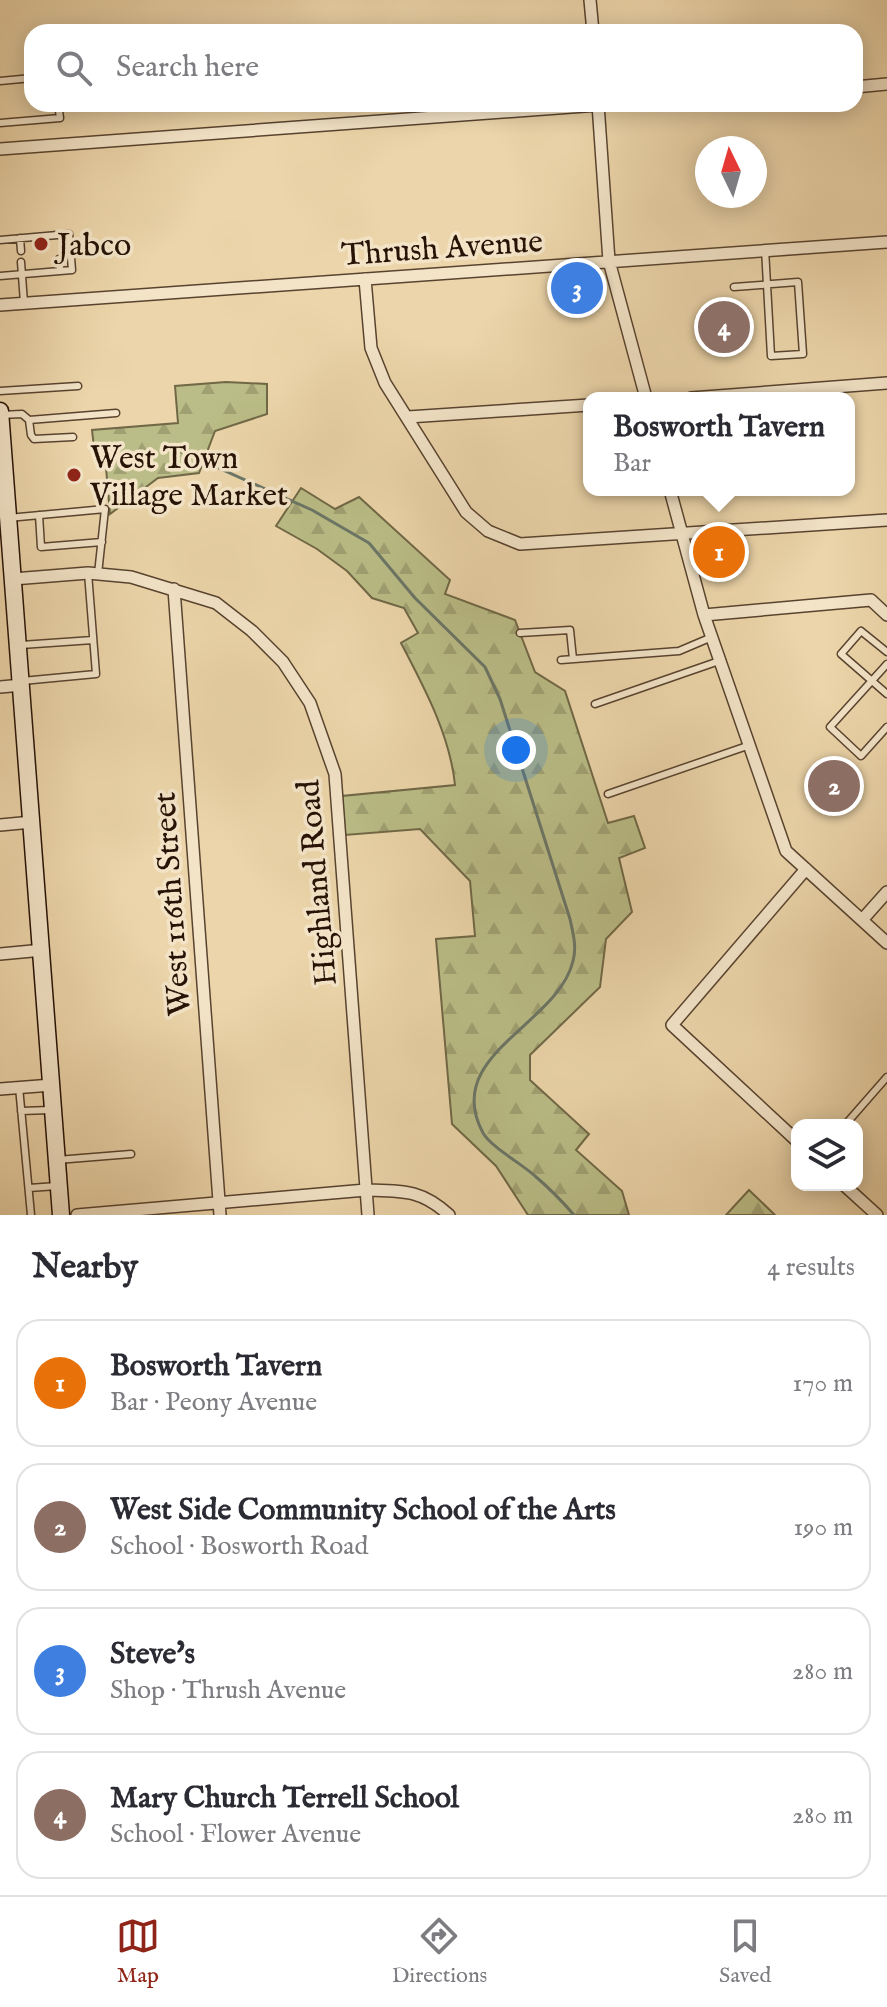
<!DOCTYPE html>
<meta charset="utf-8">
<style>
:root{--surface:#fff;--page:#f2f2f3;--text:#2b2b33;--muted:#7c7c81;--line:#e1e1e2;--accent:#8f2418}
body{margin:0;font-family:"IM FELL English",serif;background:var(--page);color:var(--text)}
.controls{position:absolute;right:24px;bottom:24px;display:grid;overflow:hidden;border-radius:16px;box-shadow:0 4px 20px #0003}
.controls button{width:72px;height:72px;display:grid;place-items:center;padding:0;border:0;border-bottom:2px solid var(--line);background:var(--surface);color:var(--text);font:40px sans-serif}
.compass{position:absolute;left:695px;top:136px;width:72px;height:72px;border-radius:50%;background:var(--surface);box-shadow:0 4px 20px #0003;rotate:355deg}
.you{position:absolute;left:516px;top:750px;width:28px;height:28px;margin:-20px;border:6px solid #fff;border-radius:50%;background:#1a73e8;box-shadow:0 0 0 12px #1a73e833}
.badge{display:grid;place-items:center;width:52px;height:52px;border-radius:50%;background:var(--accent);color:#fff;font-size:26px;font-weight:700}
.pin{position:absolute;translate:-50% -50%;border:4px solid #fff;box-shadow:0 2px 8px #0006}
.popup{position:absolute;left:583px;top:392px;width:272px;height:104px;box-sizing:border-box;display:grid;place-content:center;border-radius:16px;background:var(--surface);filter:drop-shadow(0 2px 6px #0005);font-size:26px;white-space:nowrap;color:var(--muted)}
.popup b{font-size:30px;color:var(--text)}
.popup::after{content:'';position:absolute;left:50%;top:100%;margin-left:-16px;border:16px solid transparent;border-top-color:var(--surface)}
.list{margin:0;padding:0;list-style:none}
h2{display:flex;justify-content:space-between;align-items:center;height:104px;margin:0;padding:0 32px;font-size:34px}
h2 small{font-size:26px;font-weight:400;color:var(--muted)}
.list li{display:grid;grid-template-columns:52px 1fr auto;gap:24px;align-items:center;box-sizing:border-box;height:128px;margin:0 16px 16px;padding:0 16px;border:2px solid var(--line);border-radius:24px}
.list b{display:block;font-size:30px;white-space:nowrap}
.list p{margin:0;font-size:26px;white-space:nowrap;color:var(--muted)}
.list em{font-size:26px;font-style:normal;color:var(--muted)}
.icon{flex:none;width:44px;height:44px;fill:none;stroke:currentColor;stroke-width:2;stroke-linecap:round;stroke-linejoin:round}
.map{position:relative;flex:none;width:887px;height:1215px;overflow:hidden}
.search{position:absolute;background:var(--surface);box-shadow:0 4px 20px #0003;left:24px;right:24px;top:24px;height:88px;display:flex;align-items:center;gap:20px;box-sizing:border-box;padding:0 28px;border-radius:24px;color:var(--muted);font-size:30px}
.sheet{height:680px;background:var(--surface)}
nav{display:flex;justify-content:space-around;align-items:center;box-sizing:border-box;height:112px;border-top:2px solid var(--line);background:var(--surface);font-size:22px;color:var(--muted)}
nav a{display:grid;justify-items:center;gap:4px}
nav .on{color:var(--accent)}
.map>svg:first-child{display:block}
.forest{fill:url(#forest-firs);stroke:#706846;stroke-width:2}
.lines{fill:none;stroke-linecap:round;stroke-linejoin:round}
.stream{stroke:#6b7667;stroke-width:3}
.service-casing{stroke:#58432f;stroke-width:9}
.minor-casing{stroke:#58432f;stroke-width:14}
.secondary-casing{stroke:#271206;stroke-width:19}
.service{stroke:#f3e4c8;stroke-width:6}
.minor{stroke:#f3e4c8;stroke-width:11}
.secondary{stroke:#f3e4c8;stroke-width:16}
.poi-dot{fill:#8f2418;stroke:#f3e4c8;stroke-width:3}
.labels{text-anchor:middle;stroke-width:7;stroke-linejoin:round;paint-order:stroke}
.poi-label{font-size:32px;fill:#271206;stroke:#f3e4c8;text-anchor:start}
.street-label{font-size:32px;fill:#271206;stroke:#f3e4c8}
</style>
<div class="map">
<svg width="887" height="1215" viewBox="0 0 887 1215">
<defs>
<pattern id="forest-firs" width="22" height="20" patternUnits="userSpaceOnUse" patternTransform="scale(2)"><rect width="22" height="20" fill="#babd87"/><path d="M5 1l3.5 6h-7zM16 11l3.5 6h-7z" fill="#a0a173"/></pattern>
</defs>
<rect width="100%" height="100%" fill="#ecd5aa"/>
<filter id="stains"><feTurbulence type="fractalNoise" baseFrequency=".0025" numOctaves="4"/><feColorMatrix values="0 0 0 0 .2 0 0 0 0 .09 0 0 0 0 .02 0 0 0 .5 -.17"/></filter>
<radialGradient id="worn" r=".72"><stop offset=".6" stop-color="#630" stop-opacity="0"/><stop offset="1" stop-color="#630" stop-opacity=".3"/></radialGradient>
<path class="forest" d="M226,382L267,384V414L215,431L199,473L158,478L110,514L105,456H95L92,430L178,423L175,386Z
M301,488L335,509L359,497L450,580L445,594L515,620L535,672L565,691L608,823L634,816L645,848L619,858L632,912L606,939L600,987L530,1055V1080L589,1134L576,1150L622,1191L629,1215H528L496,1166L452,1124L436,939L475,936L470,881L420,829L345,835L342,796L455,785C450,735 424,687 401,643L418,633L404,608L372,598L347,571L317,549L276,526Z
M749,1190L775,1215H726Z"/>
<g class="lines">
<path class="stream" d="M183,452L312,510L369,543L415,598L485,667L500,699L570,919C573,933 577,947 573,961C558,1025 441,1055 483,1133C491,1147 522,1164 535,1176C549,1188 562,1201 574,1215"/>
<g class="service-casing">
<path id="service" d="M0,81L32,78
M0,123L60,118L58,104
M20,238L21,251
M0,240L69,234L72,270L0,276
M59,259L60,271
M21,262L24,303
M734,287L798,282L803,354L771,356L765,249
M0,391L78,386
M0,415L22,414L29,420L31,435L34,439L73,437
M29,420L116,413
M39,515L41,547L102,542
M8,518L105,509L98,574
M520,633L570,630L573,659
M21,645L93,640
M887,652L861,631L841,654L887,694
M561,660L679,651L712,637
M887,664L830,727L861,756L887,727
M22,681L96,674L88,573
M595,704L722,660
M608,794L750,745
M19,1087L31,1215
M21,1111L50,1110
M845,1125L887,1077
M57,1160L131,1154
M29,1188L57,1186"/>
</g>
<g class="minor-casing">
<path id="minor" d="M590,0L593,32
M855,87L887,84
M598,104L609,261L646,398
M0,149L612,104
M365,279L371,348L385,383L466,512L488,531L520,544L887,520
M0,305L887,242
M691,398L887,383
M408,417L589,405
M670,490L704,615L786,851L887,943
M13,579L88,573L131,577L216,603L252,631L283,662L310,703L335,774L368,1215
M174,589L220,1215
M704,615L871,600L887,615
M0,687L22,685
M0,825L32,822
M862,920L887,892
M0,954L43,950
M0,1089L52,1085
M797,1141L672,1025L806,869
M844,1185L877,1215
M77,1215L366,1190C402,1191 421,1189 449,1215"/>
</g>
<g class="secondary-casing">
<path id="secondary" d="M0,411L61,1215"/>
</g>
<use href="#service" class="service"/>
<use href="#minor" class="minor"/>
<use href="#secondary" class="secondary"/>
</g>
<g class="poi-dot">
<circle cx="41" cy="244" r="8"/>
<circle cx="74" cy="475" r="8"/>
</g>
<g class="labels">
<g class="poi-label">
<text x="57" y="255">Jabco</text>
<text x="90" y="468">West Town<tspan x="90" dy="37">Village Market</tspan></text>
</g>
<g class="street-label">
<text transform="translate(442 247) rotate(-4)" y="11">Thrush Avenue</text>
<text transform="translate(316 883) rotate(-95)" y="11">Highland Road</text>
<text transform="translate(171 904) rotate(-94)" y="11">West 116th Street</text>
</g>
</g>
<rect width="100%" height="100%" filter="url(#stains)"/>
<rect width="100%" height="100%" fill="url(#worn)"/>
</svg>
<div class="controls">
<button><svg class="icon" aria-label="layers" viewBox="0 0 24 24"><path d="M12 4l9 5-9 5-9-5zM3 14l9 5 9-5"/></svg></button>
</div>
<svg class="compass" viewBox="-18 -18 36 36"><path d="M0-13l5 13h-10z" fill="#e53935"/><path d="M0 13l5-13h-10z" fill="#7c7c81"/></svg>
<div class="you"></div>
<div class="pin badge" style="left:719px;top:552px;background:#e8710a">1</div>
<div class="popup"><b>Bosworth Tavern</b>Bar</div>
<div class="pin badge" style="left:834px;top:786px;background:#8d6e63">2</div>
<div class="pin badge" style="left:577px;top:288px;background:#3f7fe0">3</div>
<div class="pin badge" style="left:724px;top:327px;background:#8d6e63">4</div>
<div class="search"><svg class="icon" aria-label="search" viewBox="0 0 24 24"><circle cx="10" cy="10" r="6"/><path d="M15 15l6 6"/></svg>Search here</div>
</div>
<section class="sheet">
<h2>Nearby<small>4 results</small></h2>
<ul class="list">
<li><span class="badge" style="background:#e8710a">1</span><div><b>Bosworth Tavern</b><p>Bar · Peony Avenue</p></div><em>170 m</em></li>
<li><span class="badge" style="background:#8d6e63">2</span><div><b>West Side Community School of the Arts</b><p>School · Bosworth Road</p></div><em>190 m</em></li>
<li><span class="badge" style="background:#3f7fe0">3</span><div><b>Steve's</b><p>Shop · Thrush Avenue</p></div><em>280 m</em></li>
<li><span class="badge" style="background:#8d6e63">4</span><div><b>Mary Church Terrell School</b><p>School · Flower Avenue</p></div><em>280 m</em></li>
</ul>
</section>
<nav>
<a class="on"><svg class="icon" aria-label="map" viewBox="0 0 24 24"><path d="M3 6l6-2 6 2 6-2v14l-6 2-6-2-6 2zM9 4v14M15 6v14"/></svg>Map</a>
<a><svg class="icon" aria-label="directions" viewBox="0 0 24 24"><path d="M12 3l9 9-9 9-9-9zM9 14v-3h6M13 9l2 2-2 2"/></svg>Directions</a>
<a><svg class="icon" aria-label="saved" viewBox="0 0 24 24"><path d="M7 4h10v16l-5-4-5 4z"/></svg>Saved</a>
</nav>
